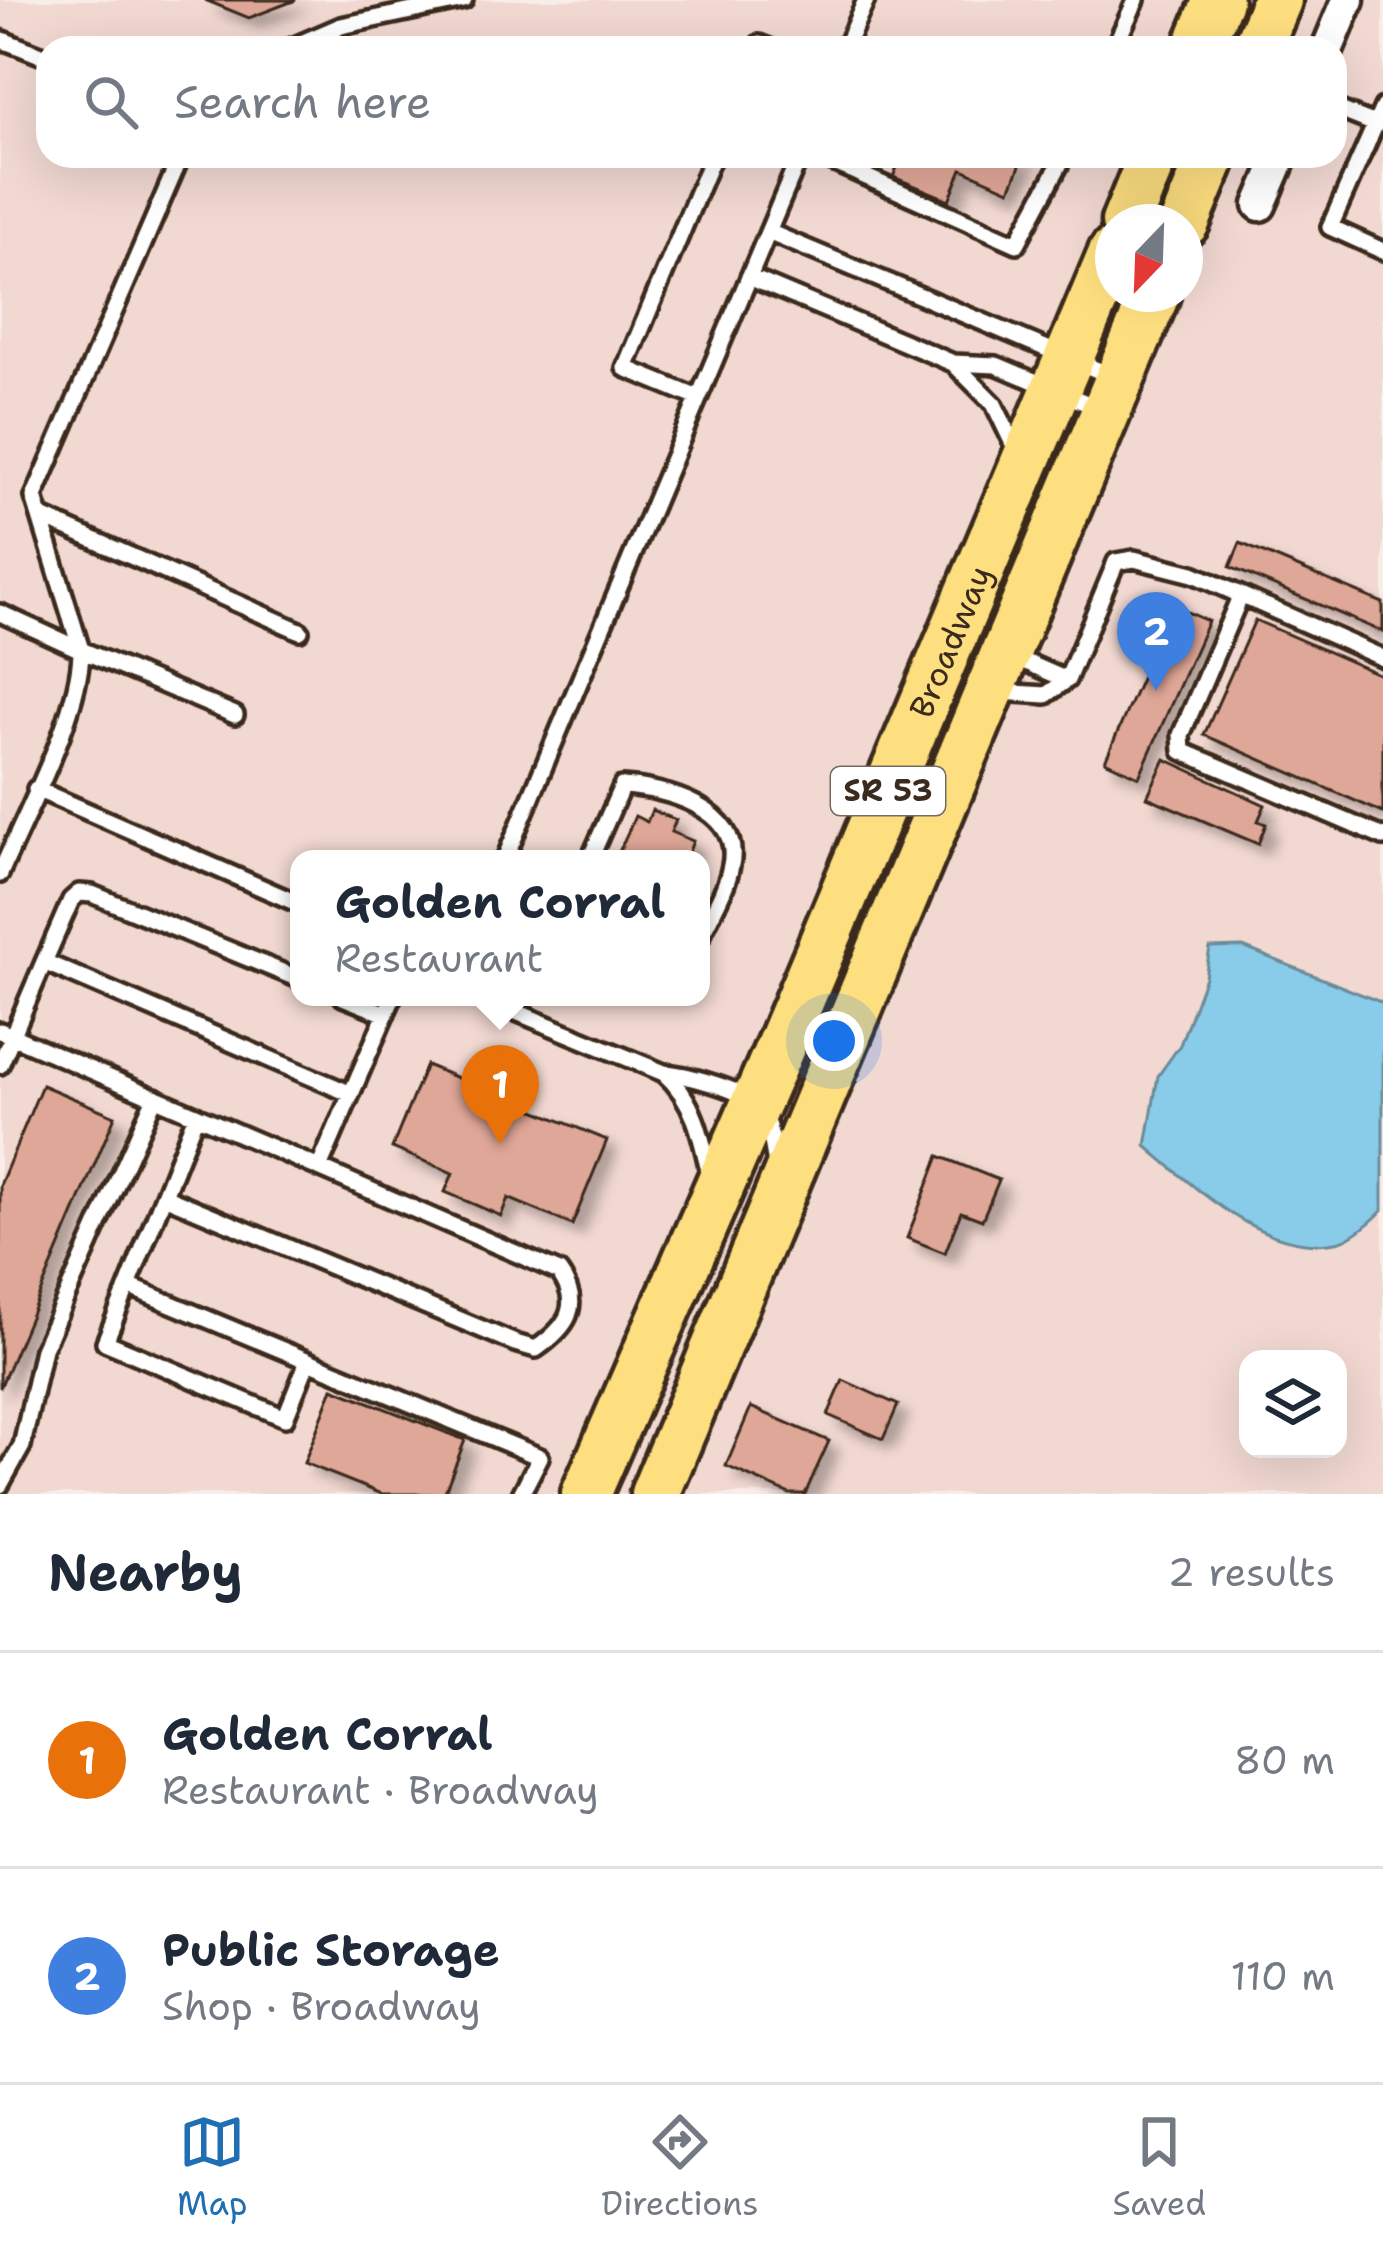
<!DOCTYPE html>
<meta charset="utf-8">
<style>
:root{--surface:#fff;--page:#f6f6f7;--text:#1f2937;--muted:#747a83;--line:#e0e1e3;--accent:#1f6fb2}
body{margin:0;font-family:"Shantell Sans",sans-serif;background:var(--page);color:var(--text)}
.controls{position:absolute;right:36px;bottom:36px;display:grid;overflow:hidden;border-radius:24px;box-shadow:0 12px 48px #0002}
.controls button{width:108px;height:108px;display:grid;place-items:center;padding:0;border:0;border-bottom:3px solid var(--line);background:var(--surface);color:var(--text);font:60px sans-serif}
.compass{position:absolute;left:1095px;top:204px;width:108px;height:108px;border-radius:50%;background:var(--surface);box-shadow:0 12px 48px #0002;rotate:203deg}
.you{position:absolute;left:834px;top:1041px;width:42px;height:42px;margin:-30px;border:9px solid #fff;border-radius:50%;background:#1a73e8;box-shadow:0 0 0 18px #1a73e833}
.badge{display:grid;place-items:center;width:78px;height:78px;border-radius:50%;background:var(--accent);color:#fff;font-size:39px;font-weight:700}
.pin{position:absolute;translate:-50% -99px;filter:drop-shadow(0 3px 6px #0008)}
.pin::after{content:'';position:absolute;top:63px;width:42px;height:36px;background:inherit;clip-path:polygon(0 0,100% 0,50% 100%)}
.popup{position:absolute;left:290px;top:850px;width:420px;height:156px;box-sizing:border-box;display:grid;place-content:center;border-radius:24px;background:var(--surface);filter:drop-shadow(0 3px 9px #0005);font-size:39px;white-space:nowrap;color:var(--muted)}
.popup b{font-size:45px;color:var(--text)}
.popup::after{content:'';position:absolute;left:50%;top:100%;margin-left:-24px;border:24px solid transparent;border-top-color:var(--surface)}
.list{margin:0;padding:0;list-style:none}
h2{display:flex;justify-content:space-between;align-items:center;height:156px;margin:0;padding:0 48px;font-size:51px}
h2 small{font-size:39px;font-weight:400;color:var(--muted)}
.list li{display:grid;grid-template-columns:78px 1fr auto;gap:36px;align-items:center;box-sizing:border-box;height:216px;padding:0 48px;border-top:3px solid var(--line)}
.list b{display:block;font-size:45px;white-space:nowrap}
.list p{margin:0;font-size:39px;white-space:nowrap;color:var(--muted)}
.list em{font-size:39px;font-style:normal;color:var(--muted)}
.icon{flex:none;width:66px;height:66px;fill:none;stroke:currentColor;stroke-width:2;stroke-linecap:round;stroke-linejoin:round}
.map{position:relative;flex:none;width:1383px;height:1494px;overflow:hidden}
.search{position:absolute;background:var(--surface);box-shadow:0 12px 48px #0002;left:36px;right:36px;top:36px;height:132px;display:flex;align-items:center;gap:30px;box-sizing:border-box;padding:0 42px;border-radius:36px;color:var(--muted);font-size:45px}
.sheet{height:588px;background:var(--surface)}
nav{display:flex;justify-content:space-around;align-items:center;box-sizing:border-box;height:168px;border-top:3px solid var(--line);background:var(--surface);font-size:33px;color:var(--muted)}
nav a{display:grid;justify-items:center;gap:6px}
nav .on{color:var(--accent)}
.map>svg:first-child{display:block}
.built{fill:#f1d8d1;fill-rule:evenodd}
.water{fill:#89ccea;stroke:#6a8b98;stroke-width:3}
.building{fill:#dfa798;stroke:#3b2a1e;stroke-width:3;filter:url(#shadow)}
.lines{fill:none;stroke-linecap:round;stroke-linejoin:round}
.lane-casing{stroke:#3b2a1e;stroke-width:24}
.street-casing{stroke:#3b2a1e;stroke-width:39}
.primary-casing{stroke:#3b2a1e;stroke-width:57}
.lane{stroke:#fff;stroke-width:15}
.street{stroke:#fff;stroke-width:30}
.primary{stroke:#fedf80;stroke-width:48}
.labels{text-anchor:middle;stroke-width:9;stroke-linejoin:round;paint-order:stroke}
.shield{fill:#fff;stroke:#766a62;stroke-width:3}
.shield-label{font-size:30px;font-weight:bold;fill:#3b2a1e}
.street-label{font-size:33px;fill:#3b2a1e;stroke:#fff}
</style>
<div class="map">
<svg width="1383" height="1494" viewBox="0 0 1383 1494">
<defs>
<filter id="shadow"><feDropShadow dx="10" dy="10" stdDeviation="6" flood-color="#0004"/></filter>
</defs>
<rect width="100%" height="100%" fill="#f9edea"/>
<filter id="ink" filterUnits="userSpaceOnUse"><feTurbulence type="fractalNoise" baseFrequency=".00833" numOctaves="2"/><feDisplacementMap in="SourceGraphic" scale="24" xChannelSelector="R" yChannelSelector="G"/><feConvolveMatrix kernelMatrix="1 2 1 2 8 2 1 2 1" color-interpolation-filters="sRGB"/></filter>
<g filter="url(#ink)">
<path class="built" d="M0,0H1383V1494H0ZM48,48H1335V156H48ZM1113,222H1185V294H1113ZM299,859H701V997H299ZM1248,1359H1338V1449H1248Z"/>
<path class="water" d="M1243,947L1383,1003V1210C1372,1221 1351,1240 1336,1242C1264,1255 1197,1189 1146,1146L1158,1076L1180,1045L1205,977L1210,948Z"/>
<path class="building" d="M205,0H296L249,18Z
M902,156H1024L1010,190L962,169L949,200L893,177Z
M1240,543L1383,603V632L1230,567Z
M1173,606L1208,621L1139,777L1105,761Z
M1255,620L1383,676V813L1204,735Z
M1165,759L1265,805L1258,821L1266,824L1258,844L1147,797Z
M652,810L676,820L671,832L693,841L686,859H616L635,816L647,822Z
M426,1065L607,1140L572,1225L508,1198L501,1216L445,1192L453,1173L392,1148Z
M42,1085L115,1116L0,1388V1185Z
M939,1156L999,1180L982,1220L961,1212L945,1253L907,1238Z
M843,1380L898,1405L883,1439L828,1415Z
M333,1388L465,1440L444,1494H382L304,1463Z
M751,1407L829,1441L805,1494H790L726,1466Z"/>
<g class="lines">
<g class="lane-casing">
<path id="lane" d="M0,39L48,58
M290,48L341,26L464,0
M757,48L759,44L769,48
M845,48L866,0
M1114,48L1136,0
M1383,107L1330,227L1383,251
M1335,108L1375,124
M181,156L34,497L81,650L235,715
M819,156L1017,244L1064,156
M768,232L1114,377
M749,277L953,363L996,365L1098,408
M953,363L994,404L1017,452
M698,398L625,368L713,156
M40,516L300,631
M1240,597L1181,735L1182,751L1383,837
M0,613L81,650C81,712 26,813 0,874
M1010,655L1067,680
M998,692L1046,695L1067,680L1116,562L1134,559L1193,574L1383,658
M36,789L299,904
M505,859L800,156
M590,859L622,786C664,788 743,809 731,865C727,889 711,914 701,936
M44,962L71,900L79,893L92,894L299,979
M343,997L386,1014
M480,997L664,1073C694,1099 702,1138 710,1176
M0,1031L319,1168L393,997
M0,1065L44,962L351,1094
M664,1073C685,1074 739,1089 755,1103C769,1117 774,1149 776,1167
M196,1115L128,1286L540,1457L521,1494
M164,1196L515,1343L536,1349C566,1328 584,1306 559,1272L319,1168
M128,1286L105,1342L285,1418L308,1361
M0,1485L22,1446L43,1349L155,1097"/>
</g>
<g class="street-casing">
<path id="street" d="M1328,48L1348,0
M1260,205L1281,156"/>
</g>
<g class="primary-casing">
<g id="primary">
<path d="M1198,48L1218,0"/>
<path d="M1257,48L1277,0"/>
<path d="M1126,222L1153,156"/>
<path d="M1185,222L1212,156"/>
<path id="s1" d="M586,1494L777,1054L1113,253"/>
<path d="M655,1494L1155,294"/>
</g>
</g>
<use href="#lane" class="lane"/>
<use href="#street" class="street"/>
<use href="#primary" class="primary"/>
</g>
</g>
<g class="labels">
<rect class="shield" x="831" y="767" width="114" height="48" rx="9"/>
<g class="shield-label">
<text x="888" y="801">SR 53</text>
</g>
<g class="street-label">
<text dy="12" stroke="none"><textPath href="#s1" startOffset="927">Broadway</textPath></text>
</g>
</g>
</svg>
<div class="controls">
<button><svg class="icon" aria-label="layers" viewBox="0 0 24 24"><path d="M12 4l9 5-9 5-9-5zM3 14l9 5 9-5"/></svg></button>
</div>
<svg class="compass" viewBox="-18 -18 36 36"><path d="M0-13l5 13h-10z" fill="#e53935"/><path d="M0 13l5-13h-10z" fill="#747a83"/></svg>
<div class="you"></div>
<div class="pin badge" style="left:500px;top:1144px;background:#e8710a">1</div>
<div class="popup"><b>Golden Corral</b>Restaurant</div>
<div class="pin badge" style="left:1156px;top:691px;background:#3f7fe0">2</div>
<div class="search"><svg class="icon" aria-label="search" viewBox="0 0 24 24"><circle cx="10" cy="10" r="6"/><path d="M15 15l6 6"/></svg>Search here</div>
</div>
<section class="sheet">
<h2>Nearby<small>2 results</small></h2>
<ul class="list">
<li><span class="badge" style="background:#e8710a">1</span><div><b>Golden Corral</b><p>Restaurant · Broadway</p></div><em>80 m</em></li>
<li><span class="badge" style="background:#3f7fe0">2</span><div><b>Public Storage</b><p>Shop · Broadway</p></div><em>110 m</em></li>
</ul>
</section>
<nav>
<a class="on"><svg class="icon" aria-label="map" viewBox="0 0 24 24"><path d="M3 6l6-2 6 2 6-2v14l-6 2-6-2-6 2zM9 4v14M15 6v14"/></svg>Map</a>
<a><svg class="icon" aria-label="directions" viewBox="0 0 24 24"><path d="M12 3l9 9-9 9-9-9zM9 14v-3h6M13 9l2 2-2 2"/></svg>Directions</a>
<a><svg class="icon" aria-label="saved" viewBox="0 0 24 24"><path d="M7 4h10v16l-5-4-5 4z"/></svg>Saved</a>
</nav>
